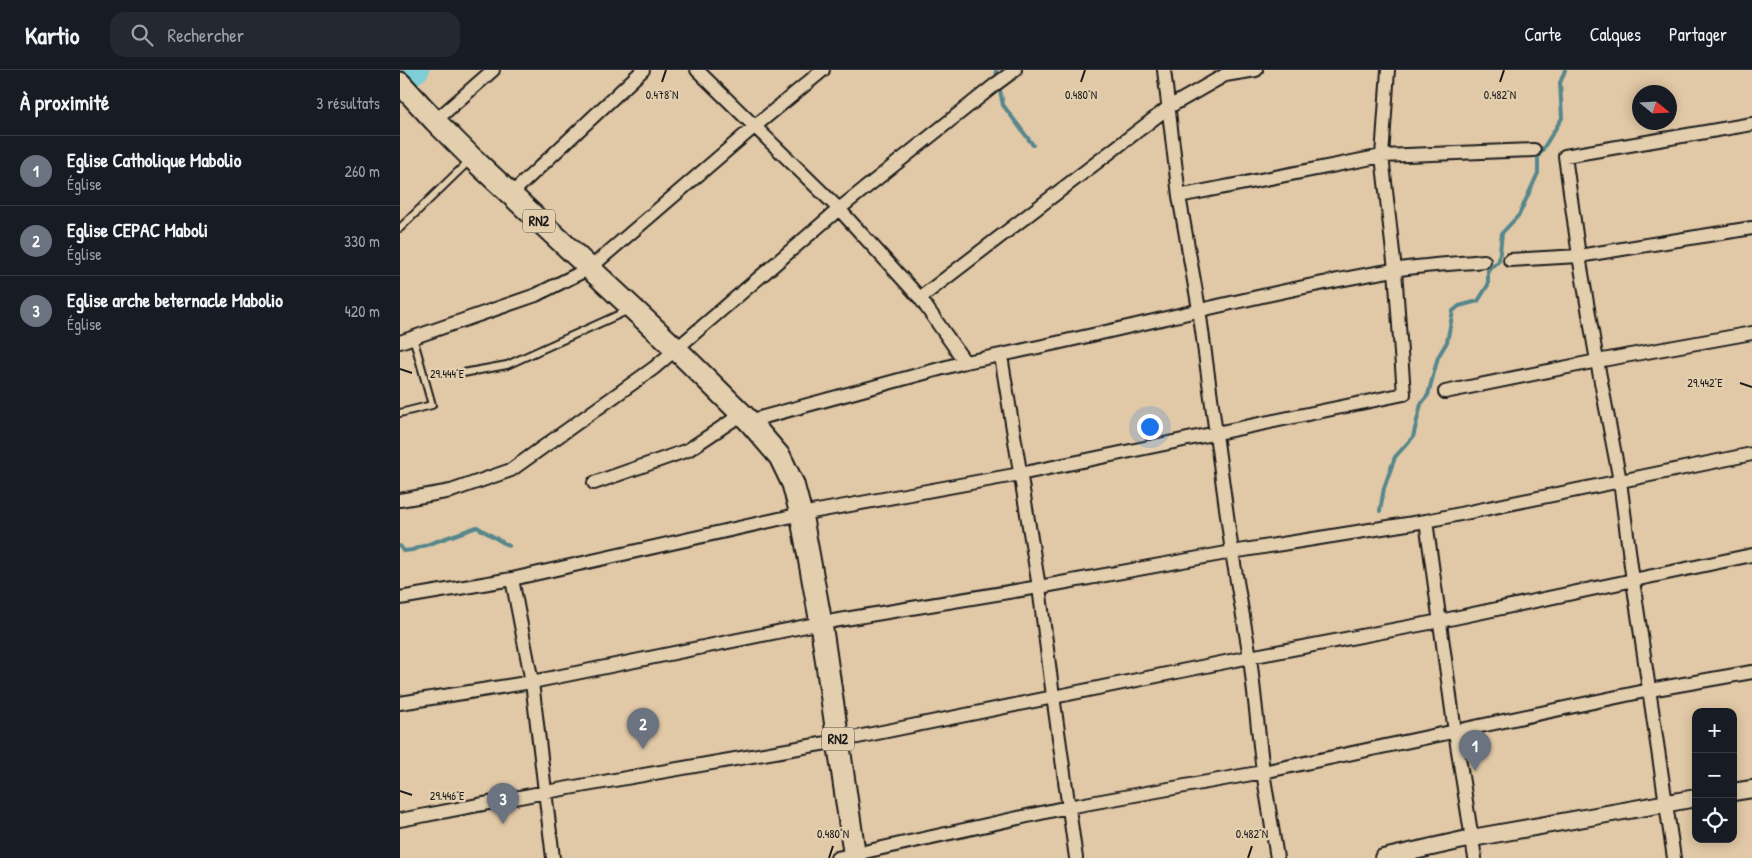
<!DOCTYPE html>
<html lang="fr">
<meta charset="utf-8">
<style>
:root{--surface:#171b24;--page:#242831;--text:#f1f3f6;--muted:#9ea1a6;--line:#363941;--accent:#c8321e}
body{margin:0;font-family:"Patrick Hand",sans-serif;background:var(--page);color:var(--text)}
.controls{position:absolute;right:15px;bottom:15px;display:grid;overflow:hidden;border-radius:10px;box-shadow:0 2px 12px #0003}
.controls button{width:45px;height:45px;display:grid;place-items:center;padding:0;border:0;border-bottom:1px solid var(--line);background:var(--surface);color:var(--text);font:25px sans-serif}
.compass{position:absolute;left:1232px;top:15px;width:45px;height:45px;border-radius:50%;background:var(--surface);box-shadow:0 2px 12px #0003;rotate:108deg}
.you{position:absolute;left:749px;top:356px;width:18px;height:18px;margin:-12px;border:4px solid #fff;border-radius:50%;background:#1a73e8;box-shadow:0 0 0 8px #1a73e833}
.badge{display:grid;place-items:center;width:32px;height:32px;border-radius:50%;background:var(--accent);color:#fff;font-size:16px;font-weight:700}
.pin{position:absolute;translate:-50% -41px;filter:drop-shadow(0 1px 2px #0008)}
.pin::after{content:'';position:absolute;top:26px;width:18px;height:15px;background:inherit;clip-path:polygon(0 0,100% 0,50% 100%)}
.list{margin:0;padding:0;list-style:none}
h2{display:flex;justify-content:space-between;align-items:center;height:65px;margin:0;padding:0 20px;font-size:21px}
h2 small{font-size:16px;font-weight:400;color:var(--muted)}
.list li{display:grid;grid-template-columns:32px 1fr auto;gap:15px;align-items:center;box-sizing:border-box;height:70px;padding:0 20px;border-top:1px solid var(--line)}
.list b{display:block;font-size:19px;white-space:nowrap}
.list p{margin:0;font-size:16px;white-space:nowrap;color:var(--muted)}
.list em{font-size:16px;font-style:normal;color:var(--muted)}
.icon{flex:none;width:28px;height:28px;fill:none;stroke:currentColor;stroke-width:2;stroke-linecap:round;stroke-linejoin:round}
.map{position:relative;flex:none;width:1352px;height:788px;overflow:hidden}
header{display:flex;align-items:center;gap:30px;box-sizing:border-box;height:70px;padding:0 25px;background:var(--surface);border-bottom:1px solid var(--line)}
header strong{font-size:24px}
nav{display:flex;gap:28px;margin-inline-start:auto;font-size:18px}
.search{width:350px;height:45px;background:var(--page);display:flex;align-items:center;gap:12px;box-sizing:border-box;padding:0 18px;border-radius:15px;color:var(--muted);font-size:19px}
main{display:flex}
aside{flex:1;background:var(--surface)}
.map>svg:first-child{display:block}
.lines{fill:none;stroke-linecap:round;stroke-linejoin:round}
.stream{stroke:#57878c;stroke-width:4}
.river{stroke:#7eced7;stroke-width:21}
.service-casing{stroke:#1c1c1c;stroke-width:10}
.minor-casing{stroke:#1c1c1c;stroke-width:16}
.tertiary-casing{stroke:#1c1c1c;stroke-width:20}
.trunk-casing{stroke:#1c1c1c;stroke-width:25}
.service{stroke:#e3cfae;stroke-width:6}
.minor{stroke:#e3cfae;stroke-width:12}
.tertiary{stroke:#e3cfae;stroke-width:16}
.trunk{stroke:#e3cfae;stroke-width:21}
.ticks{fill:none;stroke:#1c1c1c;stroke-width:2}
.labels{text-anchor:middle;stroke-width:5;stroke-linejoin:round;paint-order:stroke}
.shield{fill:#e3cfae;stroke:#585248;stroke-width:1}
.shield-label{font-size:14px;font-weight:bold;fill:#1c1c1c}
.ticks-label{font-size:12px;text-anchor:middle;fill:#1c1c1c;stroke:#e3cfae;stroke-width:5;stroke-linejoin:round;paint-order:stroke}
</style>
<header>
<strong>Kartio</strong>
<div class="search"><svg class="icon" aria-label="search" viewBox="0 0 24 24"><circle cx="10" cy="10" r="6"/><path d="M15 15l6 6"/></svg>Rechercher</div>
<nav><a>Carte</a><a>Calques</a><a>Partager</a></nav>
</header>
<main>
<aside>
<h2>À proximité<small>3 résultats</small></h2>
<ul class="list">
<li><span class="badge" style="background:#6b7280">1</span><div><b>Eglise Catholique Mabolio</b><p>Église</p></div><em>260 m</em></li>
<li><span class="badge" style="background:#6b7280">2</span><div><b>Eglise CEPAC Maboli</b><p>Église</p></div><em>330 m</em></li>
<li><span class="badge" style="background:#6b7280">3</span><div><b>Eglise arche beternacle Mabolio</b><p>Église</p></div><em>420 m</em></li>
</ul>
</aside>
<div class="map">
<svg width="1352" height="788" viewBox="0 0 1352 788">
<rect width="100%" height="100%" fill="#e1c8a6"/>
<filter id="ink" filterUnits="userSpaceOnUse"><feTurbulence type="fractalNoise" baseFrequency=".02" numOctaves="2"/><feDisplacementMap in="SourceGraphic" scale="10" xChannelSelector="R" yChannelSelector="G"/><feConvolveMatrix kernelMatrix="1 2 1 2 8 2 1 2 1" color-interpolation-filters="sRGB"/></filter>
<g filter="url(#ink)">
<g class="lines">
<path class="stream" d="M596,0L603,35L633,75
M980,441L984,418L995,387L1013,367L1021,334L1028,325L1038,287L1047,272L1053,241L1059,236L1078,231L1088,215V200L1099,191L1102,163L1119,145L1138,103V87L1162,48L1160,13L1165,0
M0,476L4,481L12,480L77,457L109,476"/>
<path class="river" d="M0,14L19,0"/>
<g class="service-casing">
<path id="service" d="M0,158L69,91
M63,303L107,295L229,240
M0,343L32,335L13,267"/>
</g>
<g class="minor-casing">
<path id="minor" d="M297,0L439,139L520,228L565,292
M764,0L779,126L799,239L832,482L850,587L863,702L877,788
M35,51L93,0
M110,125L243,0
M779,126L982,86L1134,80
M1110,190L1179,186L1352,158
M520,228L769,37L825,5L856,0
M0,272L136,225L190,198L354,57L423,0
M601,286L639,517L653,626L676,788
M1045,322L1197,291L1352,263
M349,351L565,292C709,265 850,224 994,200C1024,195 1054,194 1084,191
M194,413L288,380L342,344
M0,430L51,421L111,400L254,298L439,139L596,14L615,0
M1026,451L1055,662L1075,788
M112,509L132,612L153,788
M0,528L112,509L401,444L620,404L1004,324L995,200L982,86L988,0
M0,633L132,612L421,553L639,517L832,482L1026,451L1352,384
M0,750L146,722L438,671L850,587L1040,551L1352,485
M437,788L668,737L863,702L1250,620L1352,602
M1274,788L1233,511L1220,411L1197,291L1179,186L1165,86L1352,54"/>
</g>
<g class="tertiary-casing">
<path id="tertiary" d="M1333,722L1352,719
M983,788L1072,768L1296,728"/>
</g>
<g class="trunk-casing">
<path id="trunk" d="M0,13L35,51L72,88L275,278L349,351L380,387L393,414L401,444L421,553L455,788"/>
</g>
<use href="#service" class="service"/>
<use href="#minor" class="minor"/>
<use href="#tertiary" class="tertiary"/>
<use href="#trunk" class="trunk"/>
</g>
</g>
<path class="ticks" d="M262,12L266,0M681,12L685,0M1100,12L1104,0M0,299L12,303M1340,313L1352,317M0,721L12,725M429,788L433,776M848,788L852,776"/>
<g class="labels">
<g class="shield">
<rect x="123" y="139.5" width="32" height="23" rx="4"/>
<rect x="422" y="657.5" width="32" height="23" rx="4"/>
</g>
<g class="shield-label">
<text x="139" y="156">RN2</text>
<text x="438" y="674">RN2</text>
</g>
</g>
<g class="ticks-label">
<text x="262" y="29">0.478°N</text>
<text x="681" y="29">0.480°N</text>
<text x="1100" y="29">0.482°N</text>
<text x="47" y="308">29.444°E</text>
<text x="1305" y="317">29.442°E</text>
<text x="47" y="730">29.446°E</text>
<text x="433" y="768">0.480°N</text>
<text x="852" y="768">0.482°N</text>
</g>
</svg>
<div class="controls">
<button>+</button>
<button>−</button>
<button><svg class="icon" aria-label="locate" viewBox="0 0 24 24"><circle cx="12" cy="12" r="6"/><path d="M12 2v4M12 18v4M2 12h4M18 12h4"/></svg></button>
</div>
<svg class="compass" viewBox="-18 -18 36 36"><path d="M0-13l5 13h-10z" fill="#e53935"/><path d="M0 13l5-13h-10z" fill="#9ea1a6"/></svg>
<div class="you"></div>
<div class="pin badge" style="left:1075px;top:701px;background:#6b7280">1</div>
<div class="pin badge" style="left:243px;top:679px;background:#6b7280">2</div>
<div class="pin badge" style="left:103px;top:754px;background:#6b7280">3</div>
</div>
</main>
